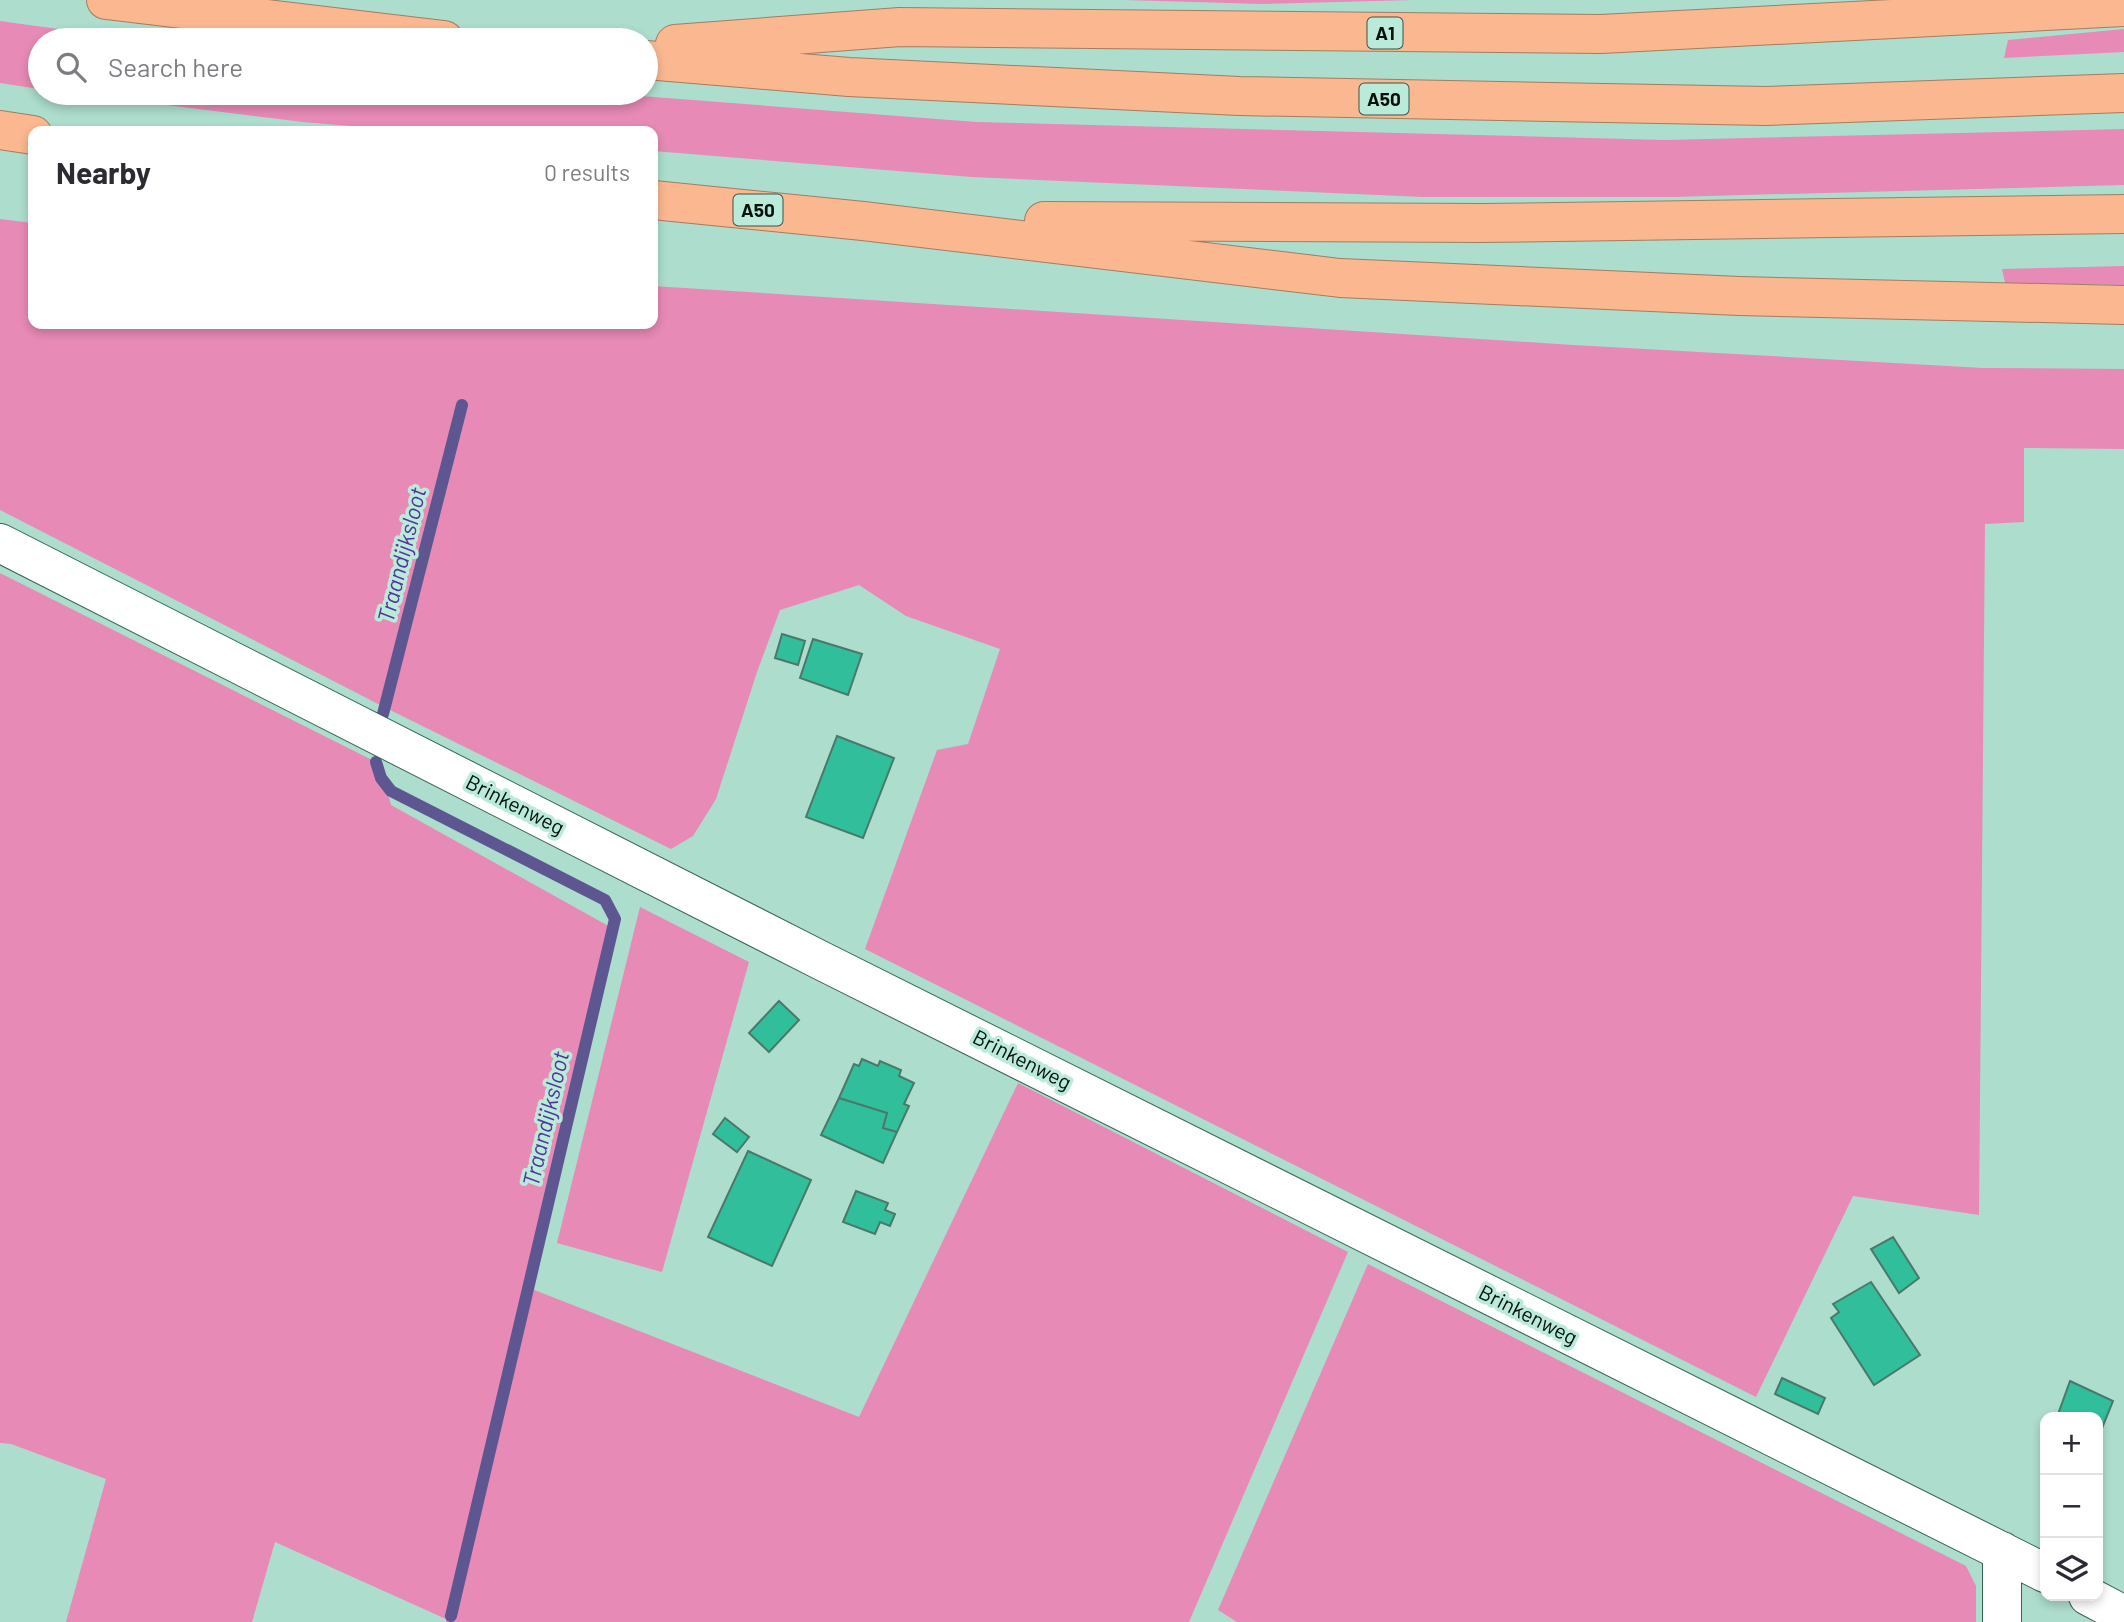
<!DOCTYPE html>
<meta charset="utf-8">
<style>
:root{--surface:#fff;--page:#f2f2f3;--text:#2b2b33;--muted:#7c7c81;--line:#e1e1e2}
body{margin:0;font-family:Barlow,sans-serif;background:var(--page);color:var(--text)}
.controls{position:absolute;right:21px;bottom:21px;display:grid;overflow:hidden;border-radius:14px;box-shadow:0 4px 10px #0003}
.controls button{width:63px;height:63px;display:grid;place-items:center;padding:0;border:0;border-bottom:2px solid var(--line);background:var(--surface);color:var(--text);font:35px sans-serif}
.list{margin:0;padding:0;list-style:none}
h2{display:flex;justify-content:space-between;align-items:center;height:91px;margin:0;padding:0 28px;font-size:30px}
h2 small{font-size:23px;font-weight:400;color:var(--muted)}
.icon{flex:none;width:38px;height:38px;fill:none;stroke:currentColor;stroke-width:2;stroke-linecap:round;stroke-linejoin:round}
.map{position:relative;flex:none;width:2124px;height:1622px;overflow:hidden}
.search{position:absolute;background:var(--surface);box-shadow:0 4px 10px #0003;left:28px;top:28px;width:630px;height:77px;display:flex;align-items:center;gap:18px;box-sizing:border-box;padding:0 24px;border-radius:38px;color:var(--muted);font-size:26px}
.panel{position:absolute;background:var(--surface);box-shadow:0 4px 10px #0003;left:28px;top:126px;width:630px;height:203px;border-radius:14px}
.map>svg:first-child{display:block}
.green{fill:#e78ab5}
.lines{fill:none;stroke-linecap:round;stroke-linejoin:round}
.stream{stroke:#5e5691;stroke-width:12}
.building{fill:#31bf9b;stroke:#4b7869;stroke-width:2}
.minor-casing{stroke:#376355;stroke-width:40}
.highway-casing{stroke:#a37d61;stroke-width:40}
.minor{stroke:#fff;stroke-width:38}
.highway{stroke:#fab790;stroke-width:38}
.labels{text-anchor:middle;stroke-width:7;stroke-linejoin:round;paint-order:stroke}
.shield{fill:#baebda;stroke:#385249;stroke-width:2}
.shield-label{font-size:19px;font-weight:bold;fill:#01100b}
.street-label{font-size:21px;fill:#01100b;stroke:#baebda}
.water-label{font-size:23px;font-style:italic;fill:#52349a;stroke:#baebda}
</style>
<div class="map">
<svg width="2124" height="1622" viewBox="0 0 2124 1622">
<rect width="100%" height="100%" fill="#adddcd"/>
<path class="green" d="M1124,0H1413L1263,4Z
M0,21L138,40H40L39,89L0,83Z
M2124,29V52L2004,58L2008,40Z
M70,93H602L976,122L1665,140L2124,129V185L1671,197H1423L972,177L653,151V131H412L303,122Z
M0,219L33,223V324H653V286L1573,345L1983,368L2124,369V449L2024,448V522L1985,524L1979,1215L1853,1196L1756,1397L865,949L937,750L968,744L1000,649L906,616L859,585L780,610L757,672L716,799L693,836L671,849L384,707L0,510Z
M2124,266V285L2005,283L2002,269Z
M0,573L380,764L391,805L612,928L524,1286L859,1417L1018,1083L1348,1252L1189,1622H446V1619L275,1542L252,1622H66L106,1479L11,1444L0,1443Z
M640,907L749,962L662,1272L557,1243Z
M1368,1264L1966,1566L1976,1586V1622H1237L1218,1610Z"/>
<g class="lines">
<path class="stream" d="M383,714L462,405
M376,762L381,778L391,791L605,900L615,919L451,1616"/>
</g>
<path class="building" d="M782,634L805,641L798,665L775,658Z
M813,639L862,654L848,695L800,678Z
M837,736L894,758L863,838L806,817Z
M779,1001L799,1020L769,1052L749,1033Z
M862,1059L878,1066L880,1061L901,1070L899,1076L914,1083L904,1104L909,1106L897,1132L883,1128L887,1113L839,1098L854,1064L859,1066Z
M839,1098L887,1113L883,1128L897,1132L883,1163L821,1135Z
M725,1118L749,1137L737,1152L713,1134Z
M748,1151L811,1180L772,1266L708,1237Z
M856,1191L888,1203L885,1210L895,1214L890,1226L880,1222L875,1234L843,1222Z
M1893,1237L1919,1278L1899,1293L1871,1249Z
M1871,1282L1920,1355L1874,1385L1831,1318L1839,1312L1833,1304Z
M1782,1378L1825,1398L1818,1414L1775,1394Z
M2070,1381L2113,1401L2098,1438V1417H2057Z"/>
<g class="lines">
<g class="minor-casing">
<path id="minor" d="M0,543L820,960L2045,1573
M2088,1596L2124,1615
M2002,1622V1551"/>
</g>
<g class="highway-casing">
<path id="highway" d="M106,0L444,40
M675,44L900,27L1601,34L2124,7
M646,60L849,77L1239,96L1766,106L2124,93
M0,130L33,135
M653,200L863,221L1340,278L1739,296L2124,305
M1044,221L1482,223L2124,214"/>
</g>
<use href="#minor" class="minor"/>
<use href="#highway" class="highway"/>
</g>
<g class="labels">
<g class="shield">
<rect x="1367.5" y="17.5" width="35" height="31" rx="5"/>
<rect x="1359.5" y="83.5" width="49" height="31" rx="5"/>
<rect x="733.5" y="194.5" width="49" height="31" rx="5"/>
</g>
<g class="shield-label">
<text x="1385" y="40">A1</text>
<text x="1384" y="106">A50</text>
<text x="758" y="217">A50</text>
</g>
<g class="street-label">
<text transform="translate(515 805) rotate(27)" y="7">Brinkenweg</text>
<text transform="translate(1022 1060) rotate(27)" y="7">Brinkenweg</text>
<text transform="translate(1528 1315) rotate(27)" y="7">Brinkenweg</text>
</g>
<g class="water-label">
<text transform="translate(402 555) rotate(-76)" y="8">Traandijksloot</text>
<text transform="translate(546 1119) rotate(-77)" y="8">Traandijksloot</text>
</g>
</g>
</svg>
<div class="controls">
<button>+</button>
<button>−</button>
<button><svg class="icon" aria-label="layers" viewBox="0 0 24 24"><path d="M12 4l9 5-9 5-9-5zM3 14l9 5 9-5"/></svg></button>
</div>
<div class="search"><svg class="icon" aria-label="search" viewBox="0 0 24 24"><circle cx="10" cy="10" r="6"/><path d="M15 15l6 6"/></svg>Search here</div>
<section class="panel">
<h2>Nearby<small>0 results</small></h2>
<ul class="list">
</ul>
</section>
</div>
